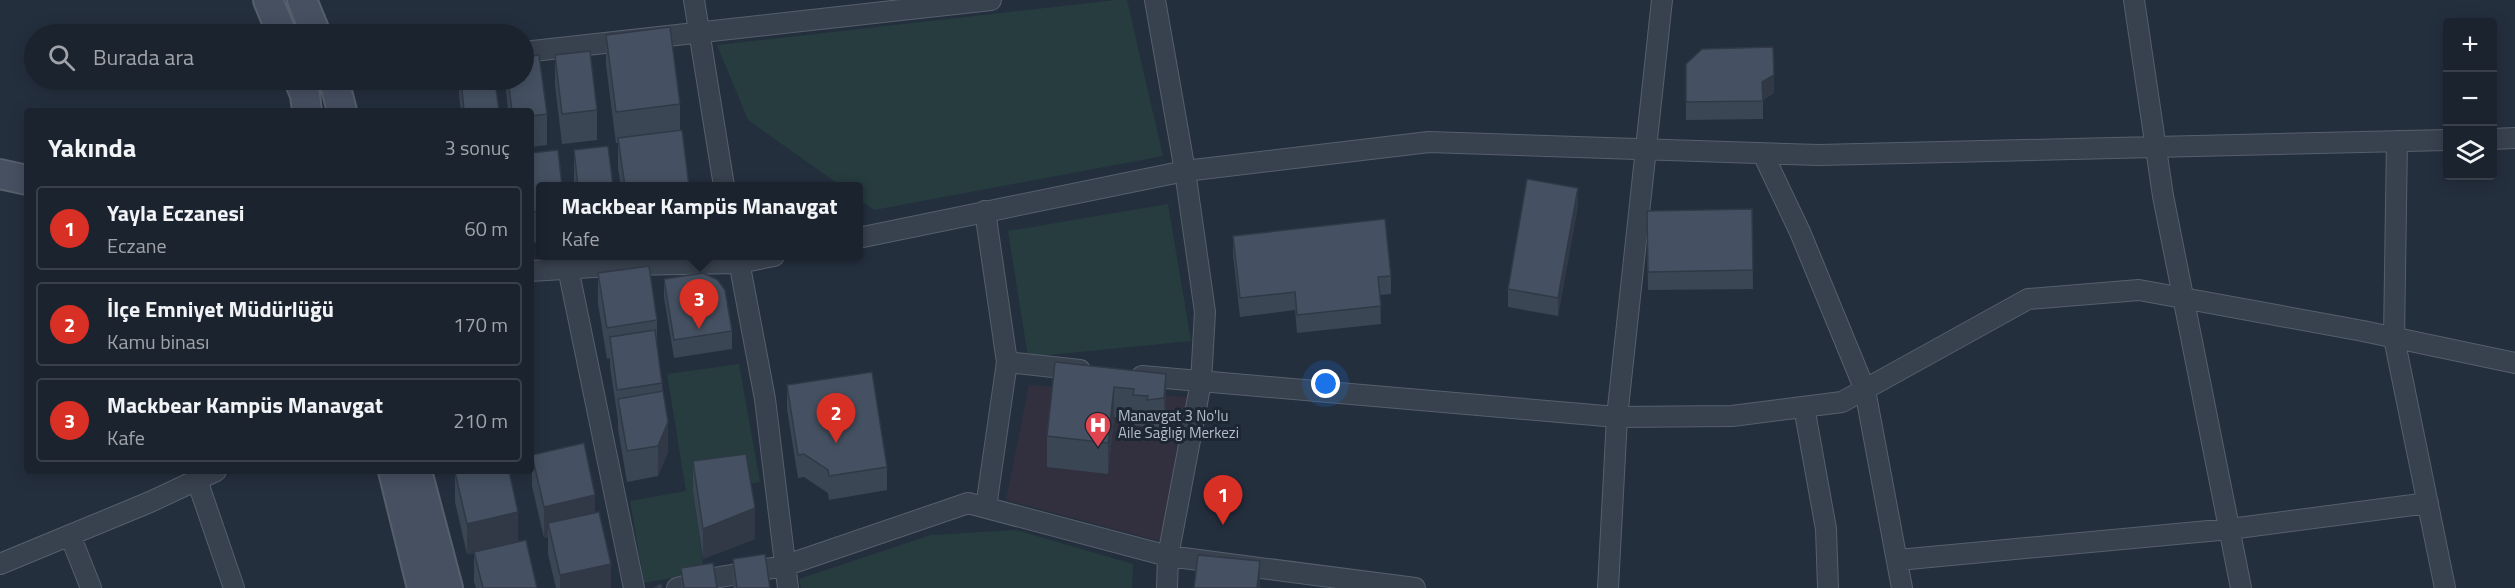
<!DOCTYPE html>
<html lang="tr">
<meta charset="utf-8">
<style>
:root{--surface:#1b232e;--page:#242b36;--text:#f1f3f6;--muted:#a0a4aa;--line:#39404a;--accent:#d93025}
body{margin:0;font-family:"Titillium Web",sans-serif;background:var(--page);color:var(--text)}
.controls{position:absolute;right:18px;top:18px;display:grid;overflow:hidden;border-radius:6px;box-shadow:0 3px 15px #0003}
.controls button{width:54px;height:54px;display:grid;place-items:center;padding:0;border:0;border-bottom:2px solid var(--line);background:var(--surface);color:var(--text);font:30px sans-serif}
.you{position:absolute;left:1326px;top:384px;width:21px;height:21px;margin:-15px;border:4px solid #fff;border-radius:50%;background:#1a73e8;box-shadow:0 0 0 9px #1a73e833}
.badge{display:grid;place-items:center;width:39px;height:39px;border-radius:50%;background:var(--accent);color:#fff;font-size:20px;font-weight:700}
.pin{position:absolute;translate:-50% -50px;filter:drop-shadow(0 2px 3px #0008)}
.pin::after{content:'';position:absolute;top:32px;width:21px;height:18px;background:inherit;clip-path:polygon(0 0,100% 0,50% 100%)}
.popup{position:absolute;left:536px;top:182px;width:327px;height:78px;box-sizing:border-box;display:grid;place-content:center;border-radius:6px;background:var(--surface);filter:drop-shadow(0 2px 4px #0005);font-size:20px;white-space:nowrap;color:var(--muted)}
.popup b{font-size:22px;color:var(--text)}
.popup::after{content:'';position:absolute;left:50%;top:100%;margin-left:-12px;border:12px solid transparent;border-top-color:var(--surface)}
.list{margin:0;padding:0;list-style:none}
h2{display:flex;justify-content:space-between;align-items:center;height:78px;margin:0;padding:0 24px;font-size:26px}
h2 small{font-size:20px;font-weight:400;color:var(--muted)}
.list li{display:grid;grid-template-columns:39px 1fr auto;gap:18px;align-items:center;box-sizing:border-box;height:84px;margin:0 12px 12px;padding:0 12px;border:2px solid var(--line);border-radius:6px}
.list b{display:block;font-size:22px;white-space:nowrap}
.list p{margin:0;font-size:20px;white-space:nowrap;color:var(--muted)}
.list em{font-size:20px;font-style:normal;color:var(--muted)}
.icon{flex:none;width:33px;height:33px;fill:none;stroke:currentColor;stroke-width:2;stroke-linecap:round;stroke-linejoin:round}
.map{position:relative;flex:none;width:2515px;height:588px;overflow:hidden}
.search{position:absolute;background:var(--surface);box-shadow:0 3px 15px #0003;left:24px;top:24px;width:510px;height:66px;display:flex;align-items:center;gap:15px;box-sizing:border-box;padding:0 21px;border-radius:33px;color:var(--muted);font-size:22px}
.panel{position:absolute;background:var(--surface);box-shadow:0 3px 15px #0003;left:24px;top:108px;width:510px;height:366px;border-radius:6px}
.map>svg:first-child{display:block}
.medical{fill:#32303f}
.green{fill:#263c3f}
.lines{fill:none;stroke-linecap:round;stroke-linejoin:round}
.street-casing{stroke:#565f6c;stroke-width:22}
.secondary-casing{stroke:#565f6c;stroke-width:32}
.street{stroke:#38414e;stroke-width:20}
.secondary{stroke:#465061;stroke-width:28}
.wall{fill:#3b4654}
.shaded-wall{fill:#303945}
.building{fill:#455162;stroke:#303945;stroke-width:1.5}
.labels{text-anchor:middle;stroke-width:6;stroke-linejoin:round;paint-order:stroke}
.poi-label{font-size:15px;fill:#b4bcc9;stroke:#1d2633;text-anchor:start}
</style>
<div class="map">
<svg width="2515" height="588" viewBox="0 0 2515 588">
<rect width="100%" height="100%" fill="#242f3e"/>
<path class="medical" d="M1029,385L1188,397L1163,542L1006,500Z"/>
<path class="green" d="M1116,0H1127L1163,156L874,210L858,199V186H841L748,120L717,45Z
M1168,204L1191,341L1028,357L1008,231Z
M739,364L760,482L693,492L704,572L644,583L630,501L686,491L667,374Z
M1016,530L1133,564L1132,588H801L799,579L931,535Z"/>
<g class="lines">
<g class="street-casing">
<path id="street" d="M694,0L724,186
M1155,0L1185,171L1205,312L1201,382L1168,556L1167,588
M2134,0L2163,196L2241,588
M524,52L991,0
M2492,139L2515,138
M2397,141L2394,338L2445,588
M1763,154L1800,232L1865,390L1902,588
M985,211L1007,362L986,507
M858,238L1185,171L1429,142L1819,155L2448,140
M738,256L765,399L788,588
M568,268L634,588
M531,271L625,265L739,263L774,256
M1007,362L1080,370
M1142,376L1617,417L1732,416L1842,402L2028,299L2139,290L2363,331L2515,363
M1804,407L1826,529L1828,588
M197,480L234,588
M70,535L91,588
M1898,560L2230,529L2428,503
M0,564L150,502L216,471
M677,588L708,579L784,566L968,503L1168,556L1415,588
M1608,588L1617,417L1662,0"/>
</g>
<g class="secondary-casing">
<path id="secondary" d="M268,0L282,34
M302,0L316,34
M299,80L305,95L307,111
M334,80L342,111
M0,174L27,180
M393,471L422,588
M417,471L448,588"/>
</g>
<use href="#street" class="street"/>
<use href="#secondary" class="secondary"/>
</g>
<path class="wall" d="M606,35L680,104V130L689,186H621L618,169V143H616L606,65Z
M555,55L597,110V140L562,144L555,85Z
M1686,64L1774,93L1763,100V119L1686,120Z
M459,80H495L499,111H461L459,96Z
M506,80H524L547,114V145L531,147V111H508L506,90Z
M574,150L613,186H574Z
M531,153L540,186V242L531,243Z
M1578,206L1558,316L1508,307V289Z
M1752,209L1753,289L1648,290L1647,211Z
M1233,236L1391,276V294L1380,295L1381,324L1297,333L1295,310L1240,317L1233,255Z
M598,273L657,320V349L662,383L668,452L658,476L627,482L618,429V420L610,367V358L607,359L598,304Z
M664,279L732,331V349L674,358L664,297Z
M1055,362L1166,374V405L1164,429L1147,431V427L1133,425V419L1114,417L1108,474L1047,467V436Z
M787,385L887,467V490L829,500L828,493L804,477L798,478L787,409Z
M532,455L595,512L611,588H556L548,554V537L544,538L532,486Z
M693,461L755,539L703,559L693,492Z
M455,472L518,542L537,588H476L474,582V553L467,554L455,502Z
M733,559L770,588H733Z
M681,568L717,588H681Z"/>
<path class="shaded-wall" d="M1774,75V93L1762,100V82Z
M1578,188V206L1558,316V298Z
M1166,374V405L1164,429V398Z
M1114,387V417L1108,474V443Z
M668,422V452L658,476V446Z
M595,495V526L548,523V537L544,538V507Z
M755,508V539L703,559V529Z
M518,512V543L467,554V524Z
M1260,561V588H1257Z
M611,564V588H560V575Z"/>
<path class="building" d="M670,27L680,104L616,112L606,35Z
M1773,47L1774,75L1762,82L1763,101L1686,102V64L1702,49Z
M590,51L597,110L562,114L555,55Z
M539,55L547,114L531,116V111H512L508,80H524V57Z
M461,80H495L499,111H464Z
M682,130L689,186H625L618,138Z
M608,146L613,186H578L574,150Z
M558,150L562,186H540V211L531,212V153Z
M1527,179L1578,188L1558,298L1508,289Z
M1752,209L1753,270L1648,272L1647,211Z
M1385,219L1391,276L1378,277L1381,306L1297,315L1295,292L1240,298L1233,236Z
M649,266L657,320L607,328L598,273Z
M703,273L718,280L725,290L732,331L674,340L664,279Z
M655,330L662,383L617,390L610,337Z
M1055,362L1166,374L1164,398L1147,400L1148,396L1133,395L1134,389L1114,387L1108,443L1047,436Z
M872,372L887,467L829,476L828,470L804,454L798,455L787,385Z
M663,391L668,422L658,446L627,451L618,399Z
M584,443L595,495L544,507L532,455Z
M746,454L755,508L703,529L693,461Z
M458,471H509L518,512L467,524L455,472Z
M599,512L611,564L560,575L548,523Z
M526,540L537,588H483L474,552Z
M765,554L770,588H737L733,559Z
M1198,555L1260,561L1257,588H1194Z
M713,563L717,588H684L681,568Z
M661,584L662,588H654Z"/>
<defs>
<g id="hospital-pin" transform="scale(1.35)"><path d="M0 17L-7.5 6A9.5 9.5 0 1 1 7.5 6Z" fill="#e0444e" stroke="#1d2633"/><path d="M-5-5h3v3.5h4V-5h3V5h-3V1.5h-4V5h-3Z" fill="#fff"/></g>
</defs>
<g fill-rule="evenodd">
<use href="#hospital-pin" x="1098" y="425"/>
</g>
<g class="labels">
<g class="poi-label">
<text x="1118" y="421">Manavgat 3 No'lu<tspan x="1118" dy="17">Aile Sağlığı Merkezi</tspan></text>
</g>
</g>
</svg>
<div class="controls">
<button>+</button>
<button>−</button>
<button><svg class="icon" aria-label="layers" viewBox="0 0 24 24"><path d="M12 4l9 5-9 5-9-5zM3 14l9 5 9-5"/></svg></button>
</div>
<div class="you"></div>
<div class="pin badge" style="left:1223px;top:525px">1</div>
<div class="pin badge" style="left:836px;top:443px">2</div>
<div class="pin badge" style="left:699px;top:329px">3</div>
<div class="popup"><b>Mackbear Kampüs Manavgat</b>Kafe</div>
<div class="search"><svg class="icon" aria-label="search" viewBox="0 0 24 24"><circle cx="10" cy="10" r="6"/><path d="M15 15l6 6"/></svg>Burada ara</div>
<section class="panel">
<h2>Yakında<small>3 sonuç</small></h2>
<ul class="list">
<li><span class="badge">1</span><div><b>Yayla Eczanesi</b><p>Eczane</p></div><em>60 m</em></li>
<li><span class="badge">2</span><div><b>İlçe Emniyet Müdürlüğü</b><p>Kamu binası</p></div><em>170 m</em></li>
<li><span class="badge">3</span><div><b>Mackbear Kampüs Manavgat</b><p>Kafe</p></div><em>210 m</em></li>
</ul>
</section>
</div>
